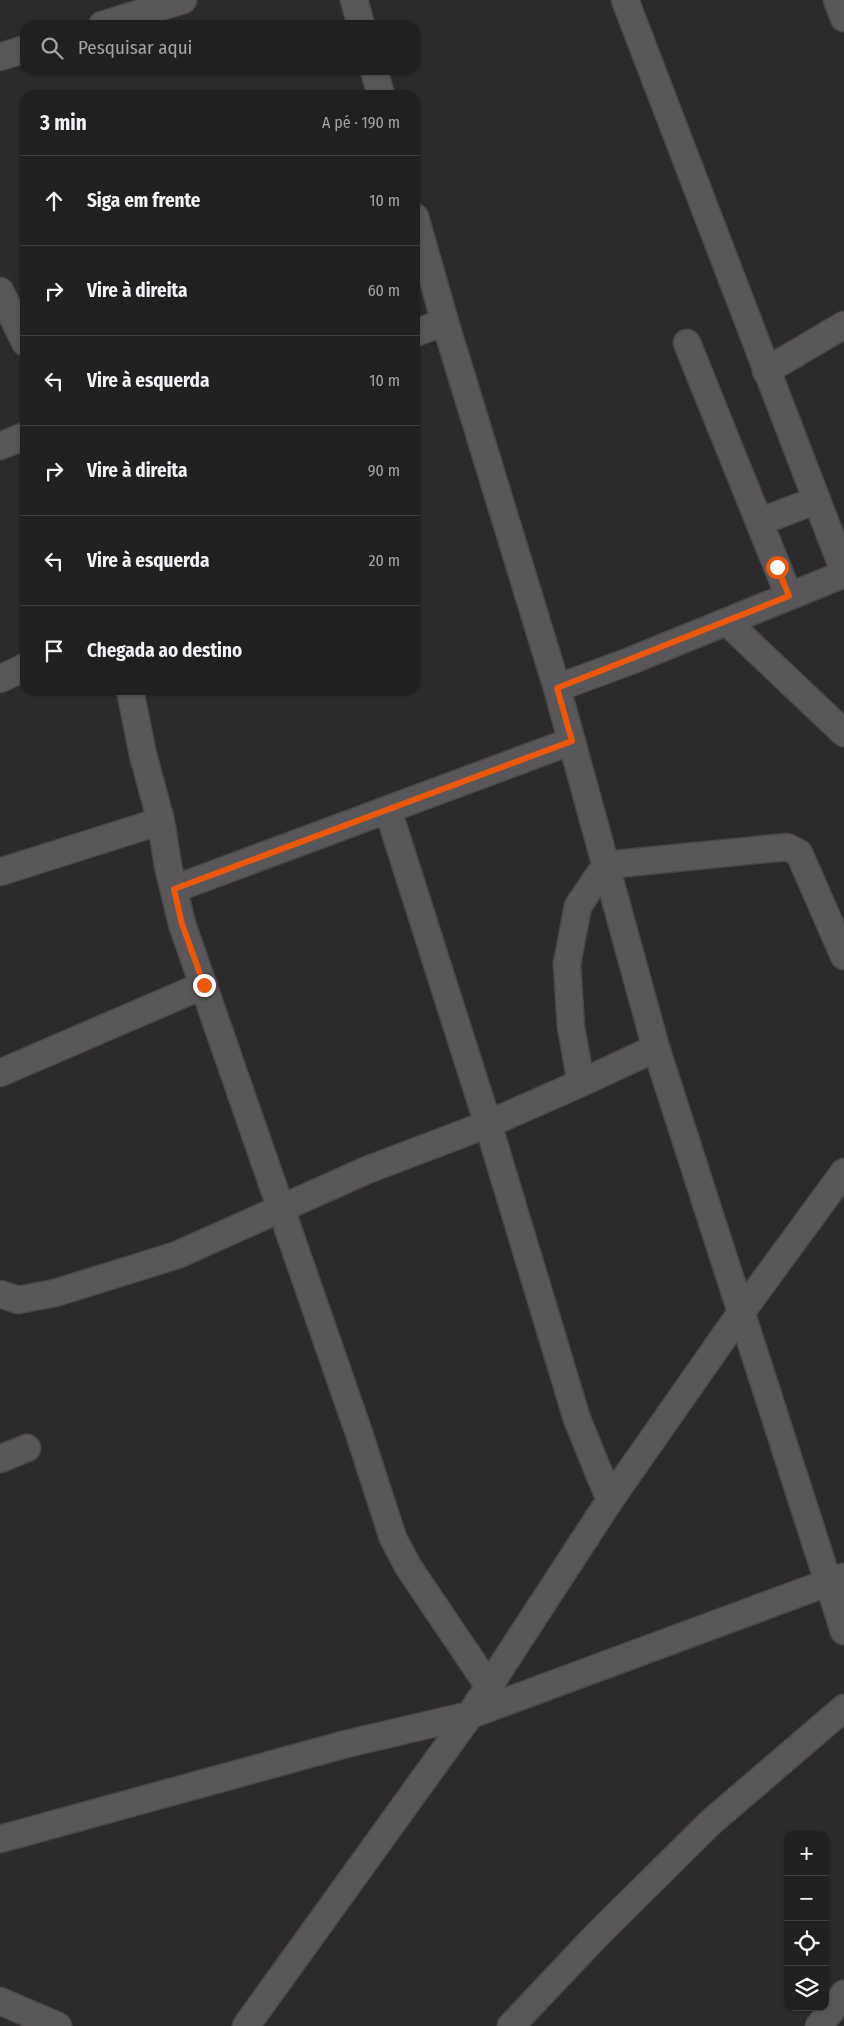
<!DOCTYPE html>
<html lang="pt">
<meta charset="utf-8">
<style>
:root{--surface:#212021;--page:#29282a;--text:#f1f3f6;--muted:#a2a3a5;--line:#3e3e3f}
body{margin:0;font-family:"Fira Sans Condensed",sans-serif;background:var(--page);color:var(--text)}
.controls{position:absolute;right:15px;bottom:15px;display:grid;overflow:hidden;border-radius:10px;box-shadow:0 1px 4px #0004}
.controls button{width:45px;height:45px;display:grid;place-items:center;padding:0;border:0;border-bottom:1px solid var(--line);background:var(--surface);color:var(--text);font:25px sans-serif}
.stop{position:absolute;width:15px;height:15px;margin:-11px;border:4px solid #ea580c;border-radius:50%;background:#fff}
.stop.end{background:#ea580c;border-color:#fff;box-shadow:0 1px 5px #0008}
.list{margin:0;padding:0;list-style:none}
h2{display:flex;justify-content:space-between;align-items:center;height:65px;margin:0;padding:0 20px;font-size:21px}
h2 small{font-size:16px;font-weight:400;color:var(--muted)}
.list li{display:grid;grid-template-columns:32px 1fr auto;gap:15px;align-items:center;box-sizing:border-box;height:90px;padding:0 20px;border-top:1px solid var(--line)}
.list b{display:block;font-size:19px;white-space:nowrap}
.list em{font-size:16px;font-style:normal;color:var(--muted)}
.icon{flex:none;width:28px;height:28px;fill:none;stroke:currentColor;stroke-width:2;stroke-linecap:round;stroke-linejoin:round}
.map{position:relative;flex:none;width:844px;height:2026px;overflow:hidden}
.search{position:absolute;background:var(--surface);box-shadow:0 1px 4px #0004;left:20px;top:20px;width:400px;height:55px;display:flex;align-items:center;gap:12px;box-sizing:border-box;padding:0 18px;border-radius:15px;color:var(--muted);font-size:19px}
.panel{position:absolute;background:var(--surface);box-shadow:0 1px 4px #0004;left:20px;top:90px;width:400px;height:605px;border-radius:15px}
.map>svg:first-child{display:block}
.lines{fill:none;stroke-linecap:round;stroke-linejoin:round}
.minor-casing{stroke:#4b484b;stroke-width:29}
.minor{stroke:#5a575a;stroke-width:26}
.route{stroke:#ea580c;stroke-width:6}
</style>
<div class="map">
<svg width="844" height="2026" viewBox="0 0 844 2026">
<rect width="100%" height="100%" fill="#2c2a2c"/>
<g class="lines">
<g class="minor-casing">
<path id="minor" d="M354,0L361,25
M625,0L844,571
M837,0L844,18
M102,25L183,0
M0,57L25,49
M374,70L381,95
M415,217L445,322L557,688L656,1048L844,1631
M0,291L25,342
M415,333L445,322
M687,343L789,596
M766,371L844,325
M0,446L25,436
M759,522L817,500
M727,622L844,733
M0,679L25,667
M557,688L630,661L844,574
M130,690L143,755L161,821L168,866L182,924L359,1433L393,1538L409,1568L488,1685
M388,810L488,1124L577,1419L610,1500
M0,872L161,821
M174,889L572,741
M0,1073L204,985
M581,1083L571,1027L567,964L578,906L606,865L787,847L799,853L844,956
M0,1294L18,1300L55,1293L177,1255L367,1170L488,1124L581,1083L656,1048
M0,1459L27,1448
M0,1839L346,1744L470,1715L843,1577
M0,2001L58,2026
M246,2026L470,1715L610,1500L740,1314L844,1172
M511,2026L596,1936L711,1822L844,1708
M819,2026L844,1994"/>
</g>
<use href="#minor" class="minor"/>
</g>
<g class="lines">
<path class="route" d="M204,985L182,924L174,889L572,741L557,688L789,596L777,567"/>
</g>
</svg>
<div class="controls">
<button>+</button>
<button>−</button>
<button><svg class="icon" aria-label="locate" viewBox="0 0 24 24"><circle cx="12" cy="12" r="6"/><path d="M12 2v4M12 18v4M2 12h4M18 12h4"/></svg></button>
<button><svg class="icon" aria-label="layers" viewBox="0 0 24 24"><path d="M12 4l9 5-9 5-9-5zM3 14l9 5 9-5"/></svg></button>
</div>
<div class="stop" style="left:777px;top:567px"></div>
<div class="stop end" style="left:204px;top:985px"></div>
<div class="search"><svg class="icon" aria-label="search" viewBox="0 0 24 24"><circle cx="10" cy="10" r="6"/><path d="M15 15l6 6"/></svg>Pesquisar aqui</div>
<section class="panel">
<h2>3 min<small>A pé · 190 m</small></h2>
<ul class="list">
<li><svg class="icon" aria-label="ahead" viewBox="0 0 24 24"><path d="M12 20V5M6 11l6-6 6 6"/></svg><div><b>Siga em frente</b></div><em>10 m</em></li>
<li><svg class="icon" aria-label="right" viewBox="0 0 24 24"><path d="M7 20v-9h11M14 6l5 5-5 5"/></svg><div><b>Vire à direita</b></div><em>60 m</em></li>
<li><svg class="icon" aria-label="left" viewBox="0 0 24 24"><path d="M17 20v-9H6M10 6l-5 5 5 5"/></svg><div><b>Vire à esquerda</b></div><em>10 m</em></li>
<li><svg class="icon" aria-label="right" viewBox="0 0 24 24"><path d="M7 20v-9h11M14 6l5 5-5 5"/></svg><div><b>Vire à direita</b></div><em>90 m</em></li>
<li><svg class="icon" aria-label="left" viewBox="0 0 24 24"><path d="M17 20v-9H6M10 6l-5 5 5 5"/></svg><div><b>Vire à esquerda</b></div><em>20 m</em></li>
<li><svg class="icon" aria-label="arrive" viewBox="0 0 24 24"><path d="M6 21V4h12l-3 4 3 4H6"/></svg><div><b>Chegada ao destino</b></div></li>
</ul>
</section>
</div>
